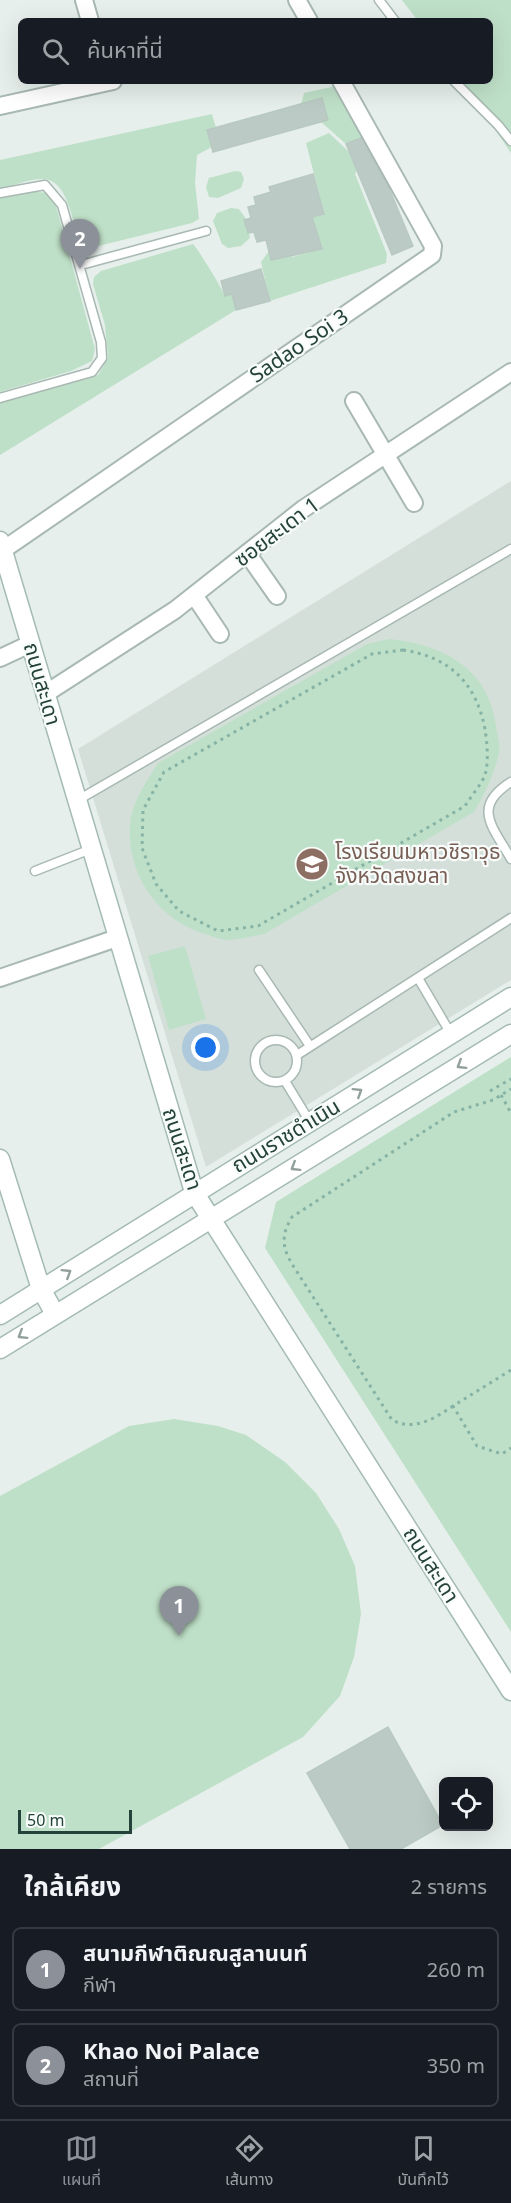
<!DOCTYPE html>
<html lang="th">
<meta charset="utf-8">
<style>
:root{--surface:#171b24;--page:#20242c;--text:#f1f3f6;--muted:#9ea1a6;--line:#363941;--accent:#8c9099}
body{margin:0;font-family:"Noto Sans","Noto Sans Thai",sans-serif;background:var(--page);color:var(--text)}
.controls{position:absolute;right:18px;bottom:18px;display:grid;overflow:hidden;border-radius:9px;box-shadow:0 6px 24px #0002}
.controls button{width:54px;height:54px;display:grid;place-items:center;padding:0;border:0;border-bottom:2px solid var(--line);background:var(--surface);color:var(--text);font:30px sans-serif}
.scale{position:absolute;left:18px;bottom:15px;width:114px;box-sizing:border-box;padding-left:6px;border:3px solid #24423a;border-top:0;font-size:16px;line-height:21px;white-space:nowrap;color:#24423a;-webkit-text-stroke:4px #f7fbf9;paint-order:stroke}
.you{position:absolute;left:206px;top:1048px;width:21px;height:21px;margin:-15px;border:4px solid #fff;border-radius:50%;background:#1a73e8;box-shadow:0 0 0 9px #1a73e833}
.badge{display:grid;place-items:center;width:39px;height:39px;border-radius:50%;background:var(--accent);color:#fff;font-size:20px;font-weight:700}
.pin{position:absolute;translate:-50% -50px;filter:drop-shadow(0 2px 3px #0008)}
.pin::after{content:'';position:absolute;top:32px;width:21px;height:18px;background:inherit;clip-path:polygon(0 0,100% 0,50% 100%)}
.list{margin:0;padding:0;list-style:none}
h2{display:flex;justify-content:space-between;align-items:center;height:78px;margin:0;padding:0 24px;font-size:26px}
h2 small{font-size:20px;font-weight:400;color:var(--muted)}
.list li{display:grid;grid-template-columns:39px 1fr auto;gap:18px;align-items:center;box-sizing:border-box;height:84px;margin:0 12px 12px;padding:0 12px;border:2px solid var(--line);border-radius:9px}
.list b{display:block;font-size:22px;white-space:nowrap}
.list p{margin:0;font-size:20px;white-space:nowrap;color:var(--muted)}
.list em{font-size:20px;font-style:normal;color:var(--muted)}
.icon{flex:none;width:33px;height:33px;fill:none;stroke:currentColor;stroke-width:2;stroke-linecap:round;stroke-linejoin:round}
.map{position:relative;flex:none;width:511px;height:1849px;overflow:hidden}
.search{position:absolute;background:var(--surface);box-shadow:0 6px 24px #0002;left:18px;right:18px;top:18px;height:66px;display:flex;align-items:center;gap:15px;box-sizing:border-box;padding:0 21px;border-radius:9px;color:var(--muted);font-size:22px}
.sheet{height:270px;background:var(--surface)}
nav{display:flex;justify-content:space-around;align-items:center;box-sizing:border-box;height:84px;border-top:2px solid var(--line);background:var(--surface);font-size:16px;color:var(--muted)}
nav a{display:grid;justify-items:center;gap:3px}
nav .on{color:var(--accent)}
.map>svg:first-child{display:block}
.built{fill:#d4dfda}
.green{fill:#bfe0c8}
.building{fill:#bbcac4;stroke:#b8c9c2;stroke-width:1.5}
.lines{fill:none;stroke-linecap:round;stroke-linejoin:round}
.lane-casing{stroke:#a8b8b2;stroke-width:11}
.street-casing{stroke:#a8b8b2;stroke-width:20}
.secondary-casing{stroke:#a4bbb3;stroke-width:21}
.path{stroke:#86b3a5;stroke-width:3;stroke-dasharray:3 4.5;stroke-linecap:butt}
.lane{stroke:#fff;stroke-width:8}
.street{stroke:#fff;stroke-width:16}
.secondary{stroke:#fff;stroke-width:18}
.oneway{stroke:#92a09c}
.labels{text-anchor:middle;stroke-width:4.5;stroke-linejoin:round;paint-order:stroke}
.street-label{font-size:21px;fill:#24423a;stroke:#f7fbf9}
.education-label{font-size:21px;fill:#785e54;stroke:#f7fbf9;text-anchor:start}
</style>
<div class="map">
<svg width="511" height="1849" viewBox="0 0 511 1849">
<rect width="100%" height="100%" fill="#e6efeb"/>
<path class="built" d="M511,481V980L206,1167L78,749Z"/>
<path class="green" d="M402,0H511V153L462,81H490V21H418Z
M341,85L366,136L346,144L321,122L327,119L321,98L301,104L304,93Z
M212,114L216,128L212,147L197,155L195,183L199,219L192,223L86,249L82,247C72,227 70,179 42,179C28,179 13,186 0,189V160Z
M329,133L348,151L357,170L355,174L387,254L386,263L270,301L261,262L269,251H272L275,259L291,255L292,257L321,249L312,217L324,213L306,143Z
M235,171L241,172L244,179L241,188L218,198L209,197L206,187L209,178Z
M31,191L47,193L56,206L95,349L92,361L71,371L0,392V198Z
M231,208L239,209L246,219L250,238L241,246L228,248L222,244L213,221L217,213Z
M193,244C198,249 223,290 225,296L232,294L236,310L0,455V403L98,375L108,358L105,325L93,284L94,277L101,271Z
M389,639C442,644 489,668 496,726C497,734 501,745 499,753C494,775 485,793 474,812L264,934C252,936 239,940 228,940C220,940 212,936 205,934C159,921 126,874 130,825C132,802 146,782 158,763L367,644Z
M185,946L206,1019L169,1030L148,956Z
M511,1057V1632L265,1248L276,1202Z
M174,1419L218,1426L246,1435L285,1462L316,1493L339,1529L355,1566L361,1614L354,1657L340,1696L303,1737L99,1849H0V1496L129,1426Z"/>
<path class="building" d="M322,98L328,120L213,152L207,130Z
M361,138L389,188L413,246L392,255L346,144Z
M313,174L324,214L312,217L322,249L271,260L266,240L257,242L254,232L248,233L244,220L251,218L248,207L256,205L254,197L271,192L269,187Z
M261,269L270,301L236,310L232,294L225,296L221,281Z
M388,1727L443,1825L401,1849H350L307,1773Z"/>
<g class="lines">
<g class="lane-casing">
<path id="lane" d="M379,0L395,21
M454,81L498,125L511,141
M0,193L45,185L62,205L101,342L102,358L92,372L0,398
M81,265L206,231
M511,782C471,807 493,827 511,859
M78,800L511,549
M35,871L91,849
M259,970L310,1046
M418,978L451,1034
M255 1061a21 21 0 1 1 42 0a21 21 0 1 1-42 0Z
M297,1055L511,918
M285,1081L310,1122"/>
</g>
<g class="street-casing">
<path id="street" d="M84,0L90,21
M297,0L309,21
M0,106L113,81
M354,401L414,503
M3,550L432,255L433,246L341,81
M247,553L277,596
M194,595L220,634
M0,658L30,644
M45,694L175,610L303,509L511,372
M0,978L117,938"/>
</g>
<g class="secondary-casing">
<path id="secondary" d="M0,541L194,1192L511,1691
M0,1159L41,1289L55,1314
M0,1315L511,997
M0,1349L511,1034"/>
</g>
<path class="path" d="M403,650C450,657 476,683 485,729C487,742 489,761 485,775C481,785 471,796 465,806L258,926L218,931L179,911L156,884L142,848L143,810L164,772L372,654Z
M490,1091L511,1079
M501,1095L511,1113
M511,1370L453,1406L477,1446L502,1454L511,1448
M453,1406C435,1418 414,1432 392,1420L292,1264C282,1247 281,1235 292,1217L454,1112L493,1100L511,1089"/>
<use href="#lane" class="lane"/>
<use href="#street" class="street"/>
<use href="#secondary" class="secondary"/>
</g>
<defs><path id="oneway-chevron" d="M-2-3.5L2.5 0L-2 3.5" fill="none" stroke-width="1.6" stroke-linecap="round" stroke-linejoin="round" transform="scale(1.5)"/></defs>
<g class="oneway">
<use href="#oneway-chevron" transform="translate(461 1065) rotate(148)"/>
<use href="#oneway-chevron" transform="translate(358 1092) rotate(-32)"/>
<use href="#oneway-chevron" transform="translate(295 1167) rotate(148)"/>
<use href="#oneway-chevron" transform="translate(67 1273) rotate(-32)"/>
<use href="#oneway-chevron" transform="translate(22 1335) rotate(148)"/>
</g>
<defs>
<g id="school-disc" transform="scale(1.725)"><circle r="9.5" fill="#8d6e63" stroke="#f7fbf9"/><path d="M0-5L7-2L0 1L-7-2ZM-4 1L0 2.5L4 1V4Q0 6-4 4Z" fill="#fff"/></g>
</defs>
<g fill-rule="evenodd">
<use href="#school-disc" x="312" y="864"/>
</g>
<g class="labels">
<g class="street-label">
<text transform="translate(299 346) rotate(-34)" y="7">Sadao Soi 3</text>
<text transform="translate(277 532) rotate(-37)" y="7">ซอยสะเดา 1</text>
<text transform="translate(42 684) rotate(74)" y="7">ถนนสะเดา</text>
<text transform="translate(286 1136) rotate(-31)" y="7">ถนนราชดำเนิน</text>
<text transform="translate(182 1149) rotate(72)" y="7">ถนนสะเดา</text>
<text transform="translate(431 1565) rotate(58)" y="7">ถนนสะเดา</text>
</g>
<g class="education-label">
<text x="335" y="859">โรงเรียนมหาวชิราวุธ<tspan x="335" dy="24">จังหวัดสงขลา</tspan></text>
</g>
</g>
</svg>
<div class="controls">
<button><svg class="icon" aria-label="locate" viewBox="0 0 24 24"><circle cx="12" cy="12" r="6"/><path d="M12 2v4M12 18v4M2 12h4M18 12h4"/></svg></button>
</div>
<div class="scale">50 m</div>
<div class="you"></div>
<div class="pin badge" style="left:179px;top:1636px">1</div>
<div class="pin badge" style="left:80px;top:269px">2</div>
<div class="search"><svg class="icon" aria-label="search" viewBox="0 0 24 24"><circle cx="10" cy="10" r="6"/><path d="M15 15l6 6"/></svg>ค้นหาที่นี่</div>
</div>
<section class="sheet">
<h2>ใกล้เคียง<small>2 รายการ</small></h2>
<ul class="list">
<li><span class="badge">1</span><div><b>สนามกีฬาติณณสูลานนท์</b><p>กีฬา</p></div><em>260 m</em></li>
<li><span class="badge">2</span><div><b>Khao Noi Palace</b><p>สถานที่</p></div><em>350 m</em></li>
</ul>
</section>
<nav>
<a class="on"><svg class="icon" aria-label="map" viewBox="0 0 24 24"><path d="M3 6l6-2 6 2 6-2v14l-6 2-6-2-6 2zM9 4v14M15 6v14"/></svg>แผนที่</a>
<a><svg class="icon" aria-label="directions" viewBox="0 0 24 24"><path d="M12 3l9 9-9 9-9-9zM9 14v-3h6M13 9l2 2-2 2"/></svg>เส้นทาง</a>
<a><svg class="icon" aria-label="saved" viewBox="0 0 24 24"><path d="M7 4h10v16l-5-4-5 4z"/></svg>บันทึกไว้</a>
</nav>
